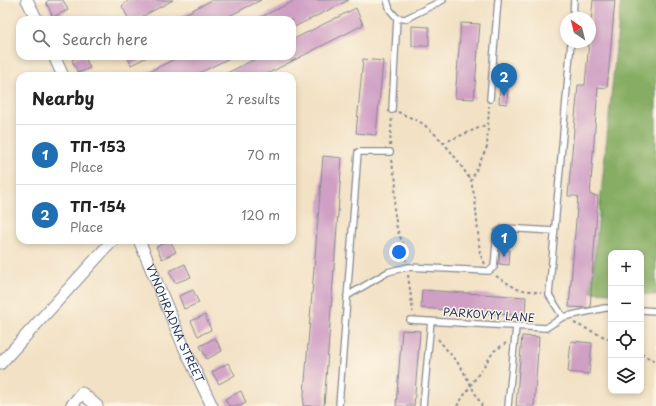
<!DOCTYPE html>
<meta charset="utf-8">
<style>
:root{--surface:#fff;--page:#f2f2f2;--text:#222;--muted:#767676;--line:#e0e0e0;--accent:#1f6fb2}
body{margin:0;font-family:"Playpen Sans",sans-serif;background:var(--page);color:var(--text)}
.controls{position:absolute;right:12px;bottom:12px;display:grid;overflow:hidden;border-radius:8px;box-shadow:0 2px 6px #0003}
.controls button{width:36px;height:36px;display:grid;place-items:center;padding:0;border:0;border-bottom:1px solid var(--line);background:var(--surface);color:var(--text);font:20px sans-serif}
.compass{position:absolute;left:560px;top:12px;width:36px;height:36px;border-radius:50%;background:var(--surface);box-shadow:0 2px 6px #0003;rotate:325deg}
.you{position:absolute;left:399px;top:252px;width:14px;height:14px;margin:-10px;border:3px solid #fff;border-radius:50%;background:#1a73e8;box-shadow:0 0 0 6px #1a73e833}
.badge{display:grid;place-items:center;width:26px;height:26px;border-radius:50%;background:var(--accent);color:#fff;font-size:13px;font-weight:700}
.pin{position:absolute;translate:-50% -33px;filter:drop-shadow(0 1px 2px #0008)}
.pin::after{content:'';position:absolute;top:21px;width:14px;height:12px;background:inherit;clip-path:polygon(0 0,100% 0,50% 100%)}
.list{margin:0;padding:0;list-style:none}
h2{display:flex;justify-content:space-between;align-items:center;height:52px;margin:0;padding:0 16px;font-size:17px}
h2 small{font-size:13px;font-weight:400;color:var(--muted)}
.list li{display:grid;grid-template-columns:26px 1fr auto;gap:12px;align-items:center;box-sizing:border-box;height:60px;padding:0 16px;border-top:1px solid var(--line)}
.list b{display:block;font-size:15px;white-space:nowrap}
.list p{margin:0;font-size:13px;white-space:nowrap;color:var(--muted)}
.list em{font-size:13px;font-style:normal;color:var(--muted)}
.icon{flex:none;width:22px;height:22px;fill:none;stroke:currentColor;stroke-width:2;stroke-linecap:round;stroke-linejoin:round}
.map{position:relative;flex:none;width:656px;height:406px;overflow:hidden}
.search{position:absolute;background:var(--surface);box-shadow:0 2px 6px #0003;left:16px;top:16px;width:280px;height:44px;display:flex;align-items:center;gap:10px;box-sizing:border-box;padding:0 14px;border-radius:12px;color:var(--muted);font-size:15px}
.panel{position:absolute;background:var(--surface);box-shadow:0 2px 6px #0003;left:16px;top:72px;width:280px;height:172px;border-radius:12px}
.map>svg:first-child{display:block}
.forest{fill:#86ad63;stroke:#506e60}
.building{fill:#cf9fc4}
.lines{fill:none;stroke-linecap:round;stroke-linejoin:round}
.service-casing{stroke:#868891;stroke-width:8}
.minor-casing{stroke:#868891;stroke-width:13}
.path{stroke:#868891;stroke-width:2;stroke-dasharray:3 3;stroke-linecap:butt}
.service{stroke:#fff;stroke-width:5.5}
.minor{stroke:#fff;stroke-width:11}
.labels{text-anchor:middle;stroke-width:3;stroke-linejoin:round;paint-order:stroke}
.street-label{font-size:11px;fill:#1b2f5e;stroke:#fcf5e5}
</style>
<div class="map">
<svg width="656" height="406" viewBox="0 0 656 406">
<rect width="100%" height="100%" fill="#fcf5e5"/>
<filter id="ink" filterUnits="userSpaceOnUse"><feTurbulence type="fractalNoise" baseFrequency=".025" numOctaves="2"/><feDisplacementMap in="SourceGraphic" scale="8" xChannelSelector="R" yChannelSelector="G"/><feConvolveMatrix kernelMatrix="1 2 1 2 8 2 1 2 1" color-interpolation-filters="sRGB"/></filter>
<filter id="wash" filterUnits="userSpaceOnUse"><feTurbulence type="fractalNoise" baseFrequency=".012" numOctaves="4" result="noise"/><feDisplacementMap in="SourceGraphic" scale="16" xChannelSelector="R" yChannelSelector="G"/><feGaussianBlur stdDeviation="0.9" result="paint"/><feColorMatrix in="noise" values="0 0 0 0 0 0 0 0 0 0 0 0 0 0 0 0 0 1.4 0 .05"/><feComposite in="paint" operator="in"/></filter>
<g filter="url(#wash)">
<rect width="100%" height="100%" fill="#f2e1c4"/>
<path class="forest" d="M621,0H656V295L641,294V253H611V293L591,292Z"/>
<g id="blocks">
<path class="building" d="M50,0H63L68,10L53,17L46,2Z
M129,0H173L136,20H129L122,6Z
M212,0H261L221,20H173Z
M296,0H349L292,28V20H255Z
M593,0H615L607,88L598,87L590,195L598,196L590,308L569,307L578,196H568L578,85H585Z
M356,8L363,25L263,76H221L261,56H292V40Z
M461,23L480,24L474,99L455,98Z
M412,26L429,27V46H412Z
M81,56H84L90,68L78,73L72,60Z
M127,56H149L131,65Z
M181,56H234L193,76H140Z
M363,59L383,61L376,135L356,133Z
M500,89H508L507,104L499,103Z
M323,156L342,158L324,406H303Z
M170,240L176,252L162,259L156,247Z
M500,249L510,250L509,265L499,264Z
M185,264L191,277L175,283L169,271Z
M193,290L199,303L184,309L179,296Z
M422,290L526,297L525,316L421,308Z
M205,315L211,330L198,336L191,321Z
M402,330L420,331L414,406H396Z
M522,336L539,337L534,406H516Z
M215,338L222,351L207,359L200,346Z
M571,341L592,343L589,374L568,372Z
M228,363L235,375L219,384L212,372Z
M241,391L246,403L240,406H229L225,399Z"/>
</g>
</g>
<g filter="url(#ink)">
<use href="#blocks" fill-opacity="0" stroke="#868891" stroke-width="1"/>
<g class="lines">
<g class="service-casing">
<path id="service" d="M387,0L390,10L397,18L392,110
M397,18L405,19L443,0
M573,18L574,0
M490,99L498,0
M347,296L388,272L407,267L489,271L494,267L497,232L504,228L554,231
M641,310L656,311
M563,317L549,295L571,42
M410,320L546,328L563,317L605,308H611
M339,406L358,152H390
M423,406L431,321
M508,406L516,327"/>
</g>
<g class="minor-casing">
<g id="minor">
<path d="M27,0L37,20"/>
<path d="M54,56L63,76"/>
<path id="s1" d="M139,240L183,345L212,406"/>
<path d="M0,364L113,240"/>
<path d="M71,406L82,393L97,406"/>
</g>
</g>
<path class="path" d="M398,112C406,116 416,119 423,124C443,139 458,160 471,181
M443,143L488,124
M390,146L392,116
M391,160L396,181L394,208L397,229L405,249L406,261
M485,264L480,254L475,199L471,181L487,147L489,106
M408,275L413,312
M496,276L517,289L541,293
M574,323L611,340
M438,339L461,367L482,406
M641,354L656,361
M457,406L494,351L506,343"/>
<use href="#service" class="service"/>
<use href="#minor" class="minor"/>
</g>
</g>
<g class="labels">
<g class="street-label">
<text transform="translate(489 315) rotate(4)" y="4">PARKOVYY LANE</text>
<text dy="4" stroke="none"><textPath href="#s1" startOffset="91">VYNOHRADNA STREET</textPath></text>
</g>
</g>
</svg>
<div class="controls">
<button>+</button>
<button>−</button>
<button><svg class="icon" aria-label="locate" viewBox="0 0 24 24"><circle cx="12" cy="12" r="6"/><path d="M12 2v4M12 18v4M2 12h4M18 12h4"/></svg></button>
<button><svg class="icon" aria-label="layers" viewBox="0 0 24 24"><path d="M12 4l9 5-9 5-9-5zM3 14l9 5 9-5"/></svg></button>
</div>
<svg class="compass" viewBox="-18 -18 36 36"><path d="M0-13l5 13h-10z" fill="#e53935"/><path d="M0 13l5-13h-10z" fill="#767676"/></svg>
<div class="you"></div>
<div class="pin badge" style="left:504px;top:257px">1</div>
<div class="pin badge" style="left:504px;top:96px">2</div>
<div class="search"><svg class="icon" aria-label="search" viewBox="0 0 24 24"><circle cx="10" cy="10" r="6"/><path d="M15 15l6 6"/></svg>Search here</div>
<section class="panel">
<h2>Nearby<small>2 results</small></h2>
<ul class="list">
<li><span class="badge">1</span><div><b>ТП-153</b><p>Place</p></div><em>70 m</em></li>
<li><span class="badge">2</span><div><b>ТП-154</b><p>Place</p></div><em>120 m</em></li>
</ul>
</section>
</div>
